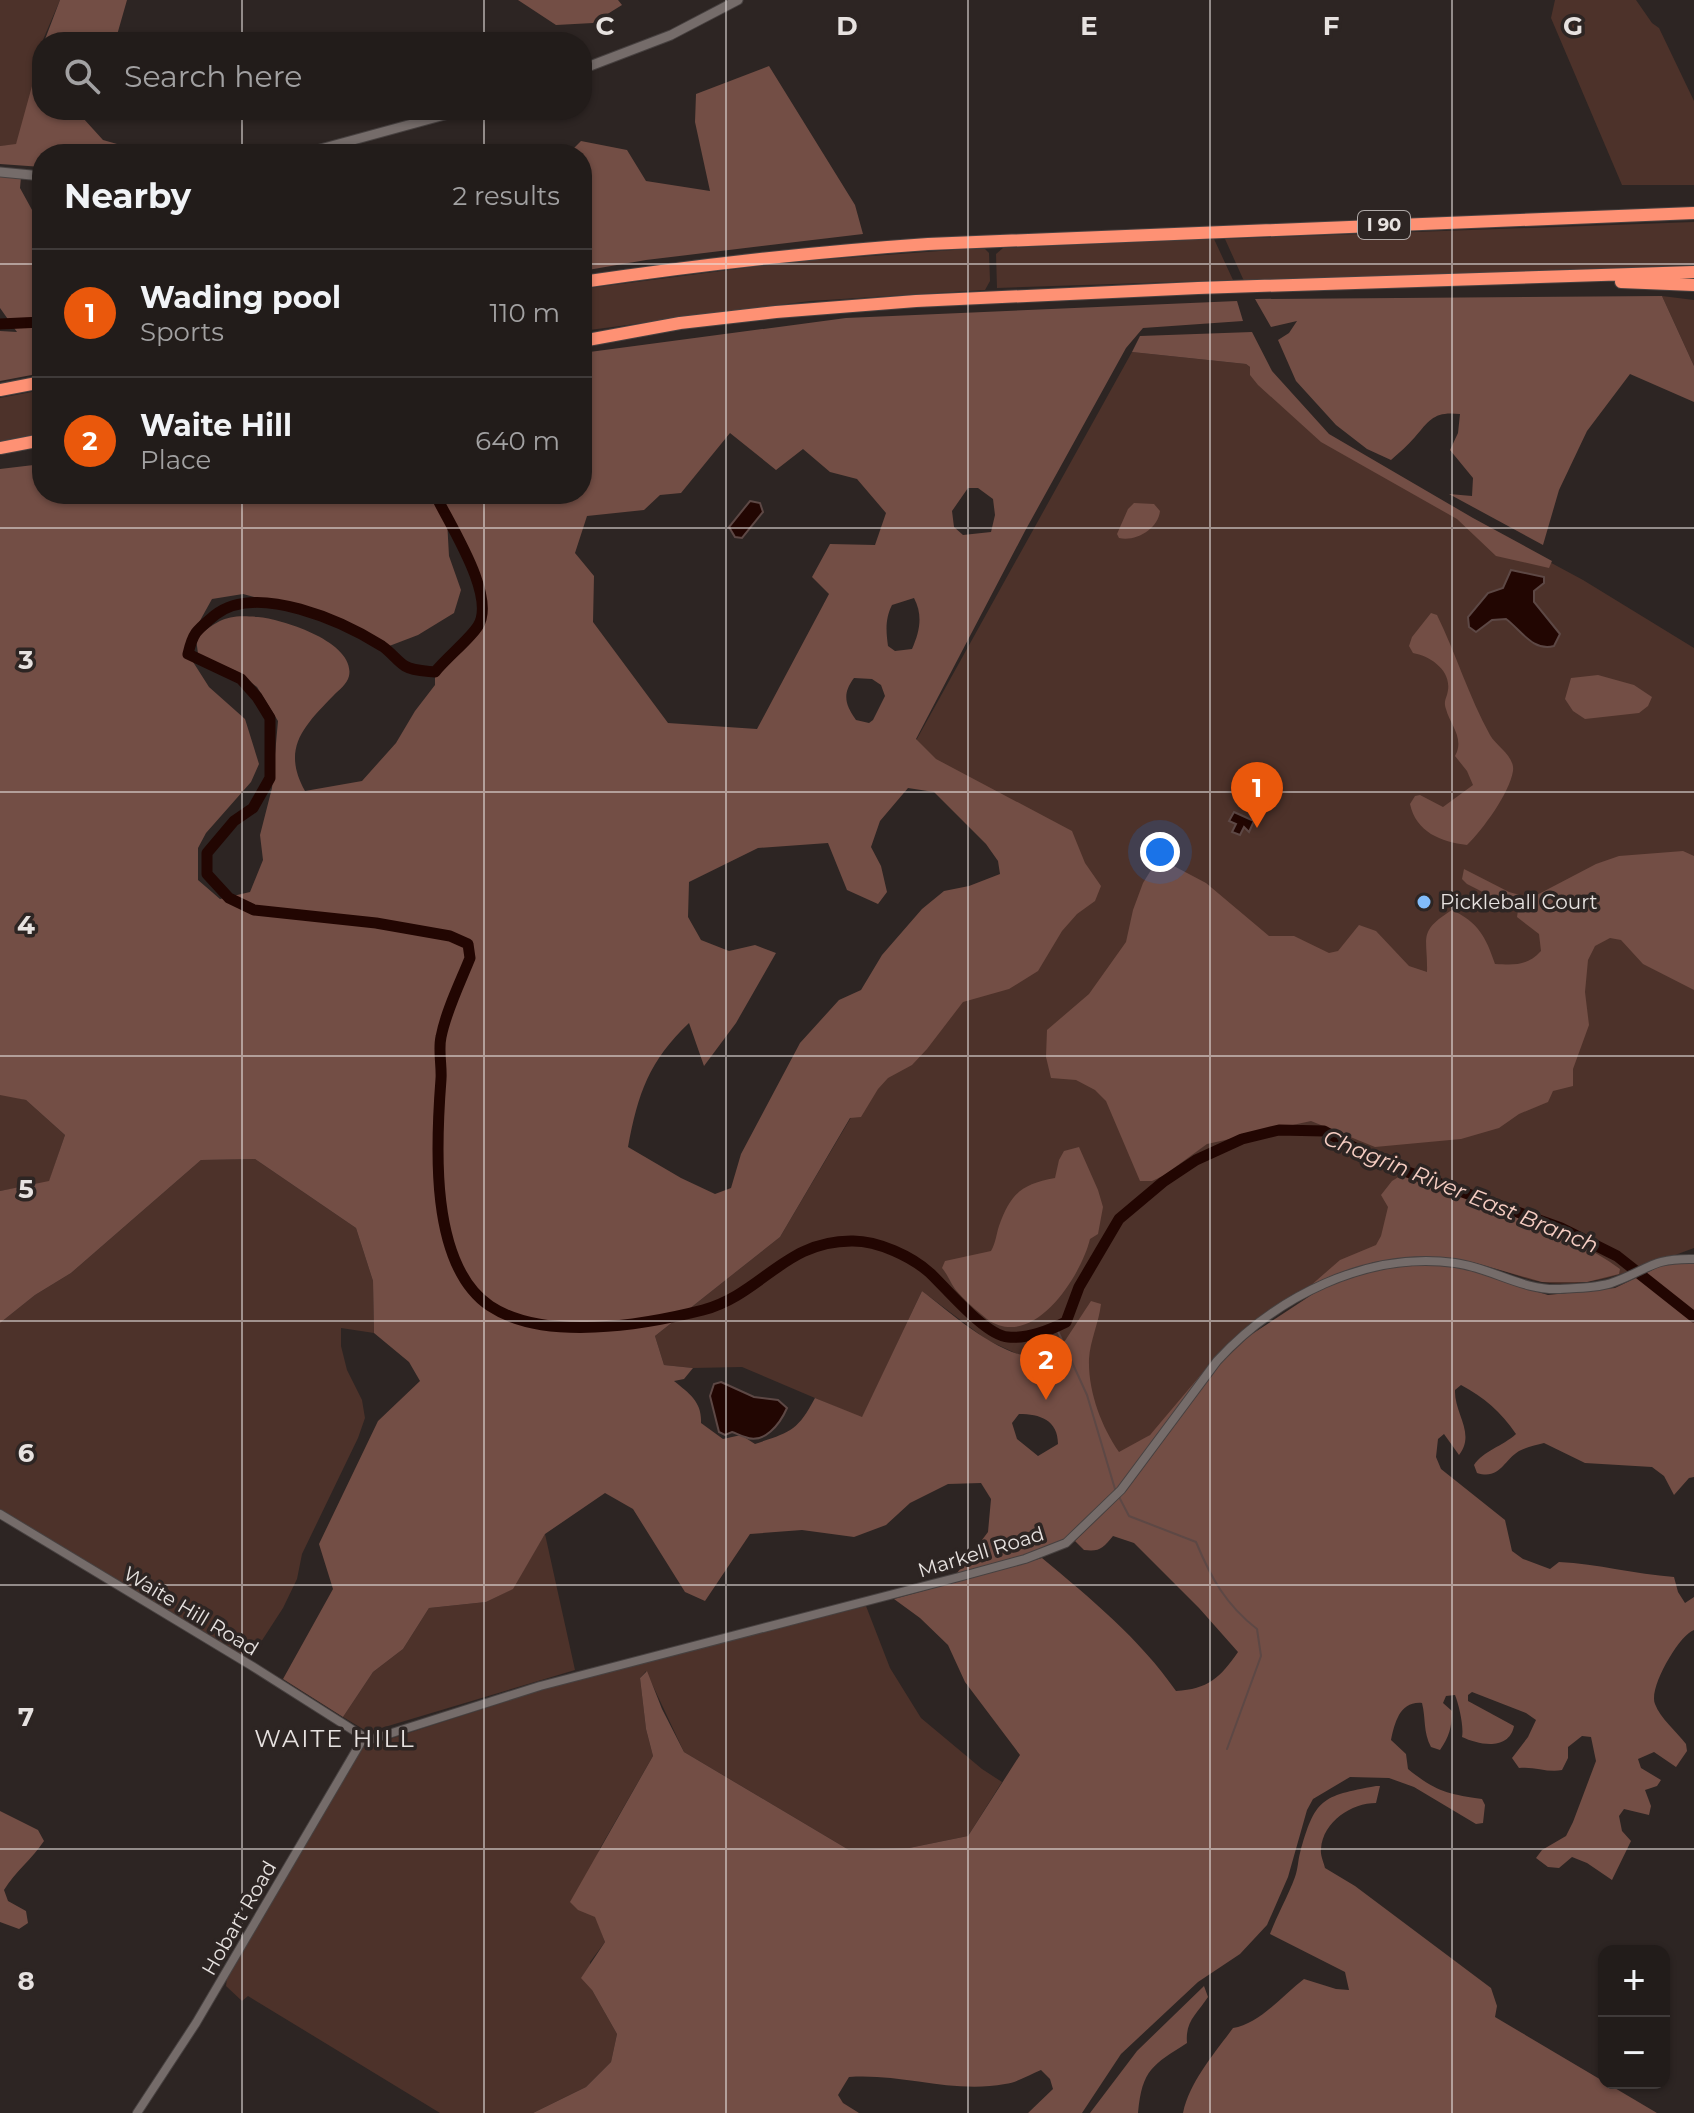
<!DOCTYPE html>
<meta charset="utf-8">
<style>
:root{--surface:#221c1a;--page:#2a2523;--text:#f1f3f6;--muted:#a2a1a2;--line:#3f3a39;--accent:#ea580c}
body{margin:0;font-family:Montserrat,sans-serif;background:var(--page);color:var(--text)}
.controls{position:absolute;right:24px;bottom:24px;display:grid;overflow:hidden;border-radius:16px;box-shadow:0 2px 6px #0004}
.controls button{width:72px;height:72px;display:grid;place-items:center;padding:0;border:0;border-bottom:2px solid var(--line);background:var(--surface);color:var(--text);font:40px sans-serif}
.you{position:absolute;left:1160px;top:852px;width:28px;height:28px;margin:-20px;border:6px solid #fff;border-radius:50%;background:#1a73e8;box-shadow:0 0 0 12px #1a73e833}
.badge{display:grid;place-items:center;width:52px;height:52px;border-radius:50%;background:var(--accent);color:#fff;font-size:26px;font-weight:700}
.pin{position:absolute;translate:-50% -66px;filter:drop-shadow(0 2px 4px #0008)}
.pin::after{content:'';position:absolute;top:42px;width:28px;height:24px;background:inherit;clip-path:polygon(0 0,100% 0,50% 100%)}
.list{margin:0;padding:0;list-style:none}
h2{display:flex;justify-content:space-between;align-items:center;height:104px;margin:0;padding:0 32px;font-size:34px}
h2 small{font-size:26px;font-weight:400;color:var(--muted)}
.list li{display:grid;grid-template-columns:52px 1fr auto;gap:24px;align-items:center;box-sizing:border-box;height:128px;padding:0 32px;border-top:2px solid var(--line)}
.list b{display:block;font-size:30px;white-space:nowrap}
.list p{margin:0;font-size:26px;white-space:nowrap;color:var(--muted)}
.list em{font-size:26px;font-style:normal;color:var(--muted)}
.icon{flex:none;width:44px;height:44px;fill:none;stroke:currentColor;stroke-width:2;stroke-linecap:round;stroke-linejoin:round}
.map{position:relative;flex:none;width:1694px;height:2113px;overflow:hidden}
.search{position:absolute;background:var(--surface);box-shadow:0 2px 6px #0004;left:32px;top:32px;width:560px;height:88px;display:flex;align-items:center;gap:20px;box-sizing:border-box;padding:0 28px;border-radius:32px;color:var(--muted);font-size:30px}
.panel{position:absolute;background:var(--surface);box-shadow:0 2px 6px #0004;left:32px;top:144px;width:560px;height:360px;border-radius:32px}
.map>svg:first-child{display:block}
.green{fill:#4d322a}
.forest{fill:#734e45;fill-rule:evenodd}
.water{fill:#220602;stroke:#5d4845;stroke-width:2}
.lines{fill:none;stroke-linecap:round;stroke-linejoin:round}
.stream{stroke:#5d4845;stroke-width:2}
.river{stroke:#220602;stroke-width:11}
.tertiary-casing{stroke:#474140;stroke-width:10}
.secondary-casing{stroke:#474140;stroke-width:11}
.motorway-casing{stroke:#474140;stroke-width:14}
.tertiary{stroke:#756c6a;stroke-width:8}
.secondary{stroke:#756c6a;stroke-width:9}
.motorway{stroke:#fe9174;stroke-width:12}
.grid{fill:none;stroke:#e7e2e0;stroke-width:2;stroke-opacity:0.55}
.poi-dot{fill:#82bcfa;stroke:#2d2523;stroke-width:3}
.labels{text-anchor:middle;stroke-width:7;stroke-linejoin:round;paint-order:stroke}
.shield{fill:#2d2523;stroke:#afa9a7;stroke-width:2}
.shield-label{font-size:18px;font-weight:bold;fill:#e7e2e0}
.poi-label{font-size:20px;fill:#e7e2e0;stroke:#2d2523;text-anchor:start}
.street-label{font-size:20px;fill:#e7e2e0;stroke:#2d2523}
.water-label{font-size:22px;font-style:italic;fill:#f7cec3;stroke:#2d2523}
.quarter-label{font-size:24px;letter-spacing:2px;fill:#e7e2e0;stroke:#2d2523}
.grid-label{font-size:26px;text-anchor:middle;font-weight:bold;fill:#e7e2e0;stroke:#2d2523;stroke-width:7;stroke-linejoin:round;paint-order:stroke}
</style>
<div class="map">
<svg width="1694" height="2113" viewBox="0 0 1694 2113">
<rect width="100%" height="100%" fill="#2d2523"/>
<path class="green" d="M0,0H60L42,42L35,84L16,145L0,146Z
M1555,0H1636L1652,23L1659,28L1694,101V185H1622L1551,18Z
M1694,222V265L1244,281L1225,239Z
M1214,239L1233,280L997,288L996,254L1003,248Z
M967,249H985L989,253L990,281L985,290L810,301L582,331V289L790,262Z
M1662,296L1694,300V366Z
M1132,352L1246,364L1269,382L1324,441L1583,580L1694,648V1248C1646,1265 1595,1290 1542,1282C1518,1278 1496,1266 1472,1262C1441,1256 1401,1255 1370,1263C1305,1281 1248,1319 1205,1370C1189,1389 1168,1421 1150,1435C1136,1447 1114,1455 1097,1464L1039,1364L987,1340L922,1291L862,1418L742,1367L693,1368L664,1365L655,1336L780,1237L872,1082L1022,848L908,755Z
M42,390V433L0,441V398Z
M3,1094L26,1100L65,1135L49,1182L0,1191V1095Z
M255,1159L356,1228L373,1281L374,1333L341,1328V1346L347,1370L362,1400L365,1418L358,1438L302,1554L297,1579L283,1608L250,1659L0,1511V1323L35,1295L71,1273L201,1160Z
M545,1534L575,1670L368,1732L343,1717L373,1672L403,1649L429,1608L486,1602L512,1589Z
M866,1606L890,1668L921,1718L982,1769L1002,1782L968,1836L909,1848L849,1850L684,1752L646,1671L640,1678L646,1729L653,1756L599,1850L596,1917L605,1942L590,1962L592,1990L617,2034L611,2062L586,2087L533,2113H440L248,1996L242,2001L226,1986L227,1978L365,1743L380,1745L390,1739L566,1682Z"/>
<path class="forest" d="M60,0H127L115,42H44Z
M518,0H618L622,5L593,23L556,25Z
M42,50V110H86L83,118L103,140L152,154H42V167L0,164V146L16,144Z
M769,66L855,205L863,234L646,260L582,271V154H568L581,141L627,150L646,181L710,191L695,122L696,94Z
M0,177H21L20,188L37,219L42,220V373L0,381V331L17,332L0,308Z
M1662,296L1694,366V402L1630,374L1587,431L1559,490L1543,545L1449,494L1472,496L1473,478L1450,450L1458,433L1460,414C1435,411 1430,419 1415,437C1408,445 1399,453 1391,460L1367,449L1336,425L1296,381L1278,340L1289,333L1297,321L1271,327L1255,299Z
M1237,301L1243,321L1143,328L1126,348L1025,531L916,739L936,759L1072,831L1085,863L1101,886L1095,901L1077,914L1062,931L1038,971L1009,989L963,1002L927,1049L912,1065L888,1078L878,1089L861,1117L850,1118L780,1237L655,1336L664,1365L693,1368L684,1379L674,1381C690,1394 702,1402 701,1423L723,1439L741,1435L755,1444C790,1432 797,1432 815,1398L862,1417L922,1291C953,1314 1016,1374 1057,1353L1091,1301L1101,1304C1099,1322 1090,1341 1089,1359C1088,1391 1101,1426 1119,1452L1150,1435L1215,1358L1119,1487L1063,1540L1022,1557L957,1573L988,1532L991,1499L981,1483L948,1484L910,1503L886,1525L854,1537L802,1530L750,1534L705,1601L685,1592L633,1509L605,1493L545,1534L513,1589L486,1602L429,1608L403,1649L373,1672L343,1717L283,1679L333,1589L319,1544L378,1421L420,1381L409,1362L374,1333L373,1281L356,1228L255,1159L201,1160L71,1273L35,1295L0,1323V1191L49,1181L65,1135L26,1100L0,1095V469L42,464V494H582V353L846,318ZM730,433L776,470L803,449L830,472L857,479L886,513L875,545L830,544L812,577L829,594L757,729L668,723L593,622L594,576L575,553L587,516L644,510L660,495L681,493ZM968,488H978L993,499L995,515L991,532L963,535L954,527L952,511ZM447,520L475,574L485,608L478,627L448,655L435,672V685L415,711L396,743L362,781L305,791C281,748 304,726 334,695C339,690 347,684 349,676C356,642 282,619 258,617C227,614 219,619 196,638L198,654L236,671L257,687L278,721L272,788L260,835L263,860L250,892L220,899L198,880V848L206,833L251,782L259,764L245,719L209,687L188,654L192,635L212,599L243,594L320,615L384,648L418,635L454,613L461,590L449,556ZM914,598C923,615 920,631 912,649L895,651L888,646C886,631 885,619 892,605ZM854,678L872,679L881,685L885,696L873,720L869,723L856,720C845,704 842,694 854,678ZM908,788L934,792L986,844L998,861L1000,874L969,886L944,891L922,909L882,955L861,990L839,1000L800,1043L741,1154L731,1188L715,1194L681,1178L628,1147C638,1093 649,1061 689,1023L704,1066L736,1023L776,953L755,945L729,951L701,940L688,917L689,882L758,848L828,843L847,890L878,904L887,892L881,866L871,847L880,821ZM1019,1414C1040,1414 1058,1420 1058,1444L1038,1456L1017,1439L1012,1423Z
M1252,332L1272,371L1329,434L1473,518L1552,561L1549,568L1496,556L1457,519L1321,442L1258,385L1250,375V367L1246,364L1132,352L1140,336Z
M1134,503L1154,504L1160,511C1158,529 1136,542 1119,538L1117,534L1128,509Z
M1431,613L1437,615C1456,654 1469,697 1490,735C1496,746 1515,756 1513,771C1509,794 1483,829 1467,845C1441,842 1416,832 1410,804L1415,796L1420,795L1443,807L1473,785L1467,771L1455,756C1465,738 1450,725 1446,709C1443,701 1447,698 1448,690C1451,670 1430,656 1413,653L1409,646L1412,637Z
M1598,675L1634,685L1652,697L1648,706L1639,713L1585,719L1573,711L1565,699L1571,678Z
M1683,851L1694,856V990L1643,964L1621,940L1610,938L1595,946L1588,960L1585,992L1589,1025L1573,1069V1086L1553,1091L1548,1102L1519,1114L1499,1128L1461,1139L1375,1147L1311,1121L1207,1144L1163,1176L1152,1181H1140L1106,1101L1095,1090L1076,1080L1051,1078L1046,1057L1047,1030L1089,994L1126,942L1133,910L1143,883L1151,870L1170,864L1206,883L1269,936H1294L1329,953L1338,951L1359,925L1376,931L1409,966L1427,972C1428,937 1417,932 1452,910C1478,922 1486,937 1495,964C1515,965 1527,966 1541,951L1539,934L1517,917L1518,910L1467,884L1462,879L1464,869L1509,892L1531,898L1596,864L1619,856Z
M1079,1147L1098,1190L1103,1207L1098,1234L1090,1239C1081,1276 1033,1352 987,1319C977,1311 963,1299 955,1289C950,1282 948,1275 942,1268L945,1261L991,1251C996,1242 996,1235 999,1226C1011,1193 1022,1184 1055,1178L1059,1160L1064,1151Z
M1400,1176C1439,1183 1477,1201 1513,1216C1550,1232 1588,1245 1620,1269L1619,1274L1587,1282H1542L1472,1262L1427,1258L1374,1262L1309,1287L1340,1260L1376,1245L1381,1236L1388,1207L1381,1195L1392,1181Z
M1669,1262L1694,1263V1477L1689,1478L1674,1495L1664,1476L1652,1467L1585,1463L1544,1443C1536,1445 1526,1447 1519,1451C1503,1461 1500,1480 1477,1473L1474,1465C1483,1451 1503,1446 1516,1434C1501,1412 1484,1397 1461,1385L1455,1390C1454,1414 1476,1433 1459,1455L1444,1434L1438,1439L1436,1457L1441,1469L1505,1520L1512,1551L1523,1559L1550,1569L1559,1562C1598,1564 1635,1574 1674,1577L1678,1592L1685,1603L1694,1597V1630C1680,1634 1648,1688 1655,1704C1660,1718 1677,1732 1686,1744L1687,1751L1676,1767L1654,1752L1638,1759L1641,1768L1661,1780L1657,1786L1645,1790L1651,1806L1649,1815L1624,1809L1619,1816L1622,1831L1631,1841L1612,1880L1587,1863L1572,1857L1559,1868L1548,1867L1536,1858L1542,1850L1566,1836L1573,1822L1596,1761L1591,1737L1582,1736L1568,1747V1758L1562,1770C1548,1773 1534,1766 1519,1768L1512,1758L1528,1737L1536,1720L1526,1713L1472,1692L1468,1695V1701L1514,1726C1509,1751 1479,1745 1462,1737C1464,1727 1459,1705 1455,1695L1446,1696L1443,1703L1452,1711C1452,1727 1449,1737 1440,1750L1431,1747C1423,1732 1426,1719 1422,1703C1400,1701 1395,1722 1391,1740L1406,1754L1408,1769C1435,1791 1447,1794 1482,1799L1485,1805L1483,1823L1476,1824L1414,1787L1389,1778L1350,1777L1313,1799L1307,1810L1288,1877L1267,1925L1240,1954L1198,1982L1121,2054L1082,2113H1028L1053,2089L1050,2079L1041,2070C1029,2075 1018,2082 1005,2084C953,2094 901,2073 849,2077L838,2095L843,2103L859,2113H533L586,2087L611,2062L617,2034L592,1990L581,1978L605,1942L595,1917L578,1910L570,1902L653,1756L646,1729L640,1678L647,1671L662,1709L684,1752L849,1850L909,1848L968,1836L1020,1755L965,1682L948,1645L920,1618L894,1599L1042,1558C1090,1598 1140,1639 1176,1691C1208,1689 1220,1678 1238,1652L1199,1608L1134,1543L1113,1536C1103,1548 1100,1552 1084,1550L1075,1541L1126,1491L1221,1363L1249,1336L1322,1288L1367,1272L1400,1266L1446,1265L1490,1274L1515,1285L1548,1295L1615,1288Z
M1376,1786H1380L1376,1803C1352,1803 1323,1821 1321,1849C1320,1855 1324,1863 1325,1868L1355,1886L1491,1988L1497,2006L1495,2017L1657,2113H1183C1190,2081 1214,2054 1233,2028C1259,2024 1282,1996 1304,1979L1336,1989L1349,1990L1345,1972L1270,1934C1277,1915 1288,1896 1295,1877C1298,1869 1298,1860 1300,1853C1315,1799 1321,1796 1376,1786Z
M0,1811L38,1830L44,1841C32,1859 15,1872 4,1890L8,1901L26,1911L28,1923L19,1929L0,1922Z
M1204,1986L1208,1997C1197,2014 1185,2021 1187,2043C1153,2065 1142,2069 1138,2113H1090L1137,2051Z"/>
<path class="water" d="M750,501L760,503L763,512L742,538L735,537L729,527Z
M1511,570L1544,577V583L1534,591V602L1560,634L1554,646C1533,652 1521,630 1506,619L1492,620L1476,632L1469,627L1468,617L1488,593L1503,588Z
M1234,812L1254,821L1249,832L1244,827L1240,835L1232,832L1236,824L1229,821Z
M721,1382L754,1397L778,1400L787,1408C780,1424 764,1445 745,1437C740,1436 736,1433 732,1432L725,1435L719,1432L710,1396L714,1384Z"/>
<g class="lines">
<path class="stream" d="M1056,1327L1087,1395L1115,1489
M1118,1495L1129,1516L1196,1542C1211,1578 1226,1605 1257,1629L1261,1656L1227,1749"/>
<path class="river" d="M0,324L42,322
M435,494C449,524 497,596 478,626C470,639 447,657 435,672C427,671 413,671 405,666C397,661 391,652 382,646C344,622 257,582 215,615C197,630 193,632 188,654L241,679L257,697L270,718V778L253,808L234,821L207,853V874L229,898L254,910L376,923L450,936L468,944L470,958C460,983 446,1011 441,1037C438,1050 442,1066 441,1079C436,1144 429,1265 490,1306C544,1342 644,1325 703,1310C762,1294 785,1240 853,1241C878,1241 911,1256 930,1273C947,1289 986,1336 1008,1337C1028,1339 1048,1331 1066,1322L1079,1287L1119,1219L1163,1182L1196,1160L1242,1139L1279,1130L1324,1131L1383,1163L1561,1228L1617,1256L1694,1317"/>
<g class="tertiary-casing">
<path id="tertiary" d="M0,1514L252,1666L364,1737L373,1739L540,1686L959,1577L1025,1559L1066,1543L1121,1490L1217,1361C1276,1297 1366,1251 1455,1263C1492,1268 1523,1291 1560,1289C1577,1288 1599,1288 1614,1282C1650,1269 1651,1258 1694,1259
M137,2113L196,2023L364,1737"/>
</g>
<g class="secondary-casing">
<path id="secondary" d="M582,69L671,35L738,0
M302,154L463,110
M0,172L42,176"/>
</g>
<g class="motorway-casing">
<path id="motorway" d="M582,282C697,265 812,252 928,244L1694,213
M1621,282L1694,285
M582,341L680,323L776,312L916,301L1198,288L1694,272
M0,390L42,382
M0,448L42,440"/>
</g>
<use href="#tertiary" class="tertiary"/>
<use href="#secondary" class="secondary"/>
<use href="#motorway" class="motorway"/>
</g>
<path class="grid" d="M242,0V42M484,0V42M726,0V2113M968,0V2113M1210,0V2113M1452,0V2113M242,110V154M484,110V154M0,264H42M582,264H1694M242,494V2113M484,494V2113M0,528H1694M0,792H1694M0,1056H1694M0,1321H1694M0,1585H1694M0,1849H1694"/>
<circle class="poi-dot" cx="1424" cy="902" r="8"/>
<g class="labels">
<rect class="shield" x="1358" y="211" width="52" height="28" rx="6"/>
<g class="shield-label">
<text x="1384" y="231">I 90</text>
</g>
<g class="poi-label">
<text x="1440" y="909">Pickleball Court</text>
</g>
<g class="street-label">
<text transform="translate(981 1552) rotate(-17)" y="7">Markell Road</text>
<text transform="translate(191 1611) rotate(31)" y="7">Waite Hill Road</text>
<text transform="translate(239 1918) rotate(-60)" y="7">Hobart Road</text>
</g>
<g class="water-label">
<text transform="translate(1461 1191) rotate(22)" y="8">Chagrin River East Branch</text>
</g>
<g class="quarter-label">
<text x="335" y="1747">WAITE HILL</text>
</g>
</g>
<g class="grid-label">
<text x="605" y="35">C</text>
<text x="847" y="35">D</text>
<text x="1089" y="35">E</text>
<text x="1331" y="35">F</text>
<text x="1573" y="35">G</text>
<text x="26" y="669">3</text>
<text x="26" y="934">4</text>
<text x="26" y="1198">5</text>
<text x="26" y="1462">6</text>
<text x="26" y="1726">7</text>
<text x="26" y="1990">8</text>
</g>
</svg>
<div class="controls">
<button>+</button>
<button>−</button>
</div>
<div class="you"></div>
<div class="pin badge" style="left:1257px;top:828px">1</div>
<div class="pin badge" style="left:1046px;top:1400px">2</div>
<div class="search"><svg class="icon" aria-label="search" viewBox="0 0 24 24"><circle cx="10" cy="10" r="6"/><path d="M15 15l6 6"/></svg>Search here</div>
<section class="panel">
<h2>Nearby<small>2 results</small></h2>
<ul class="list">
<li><span class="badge">1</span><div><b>Wading pool</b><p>Sports</p></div><em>110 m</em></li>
<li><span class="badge">2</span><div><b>Waite Hill</b><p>Place</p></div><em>640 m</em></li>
</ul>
</section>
</div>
